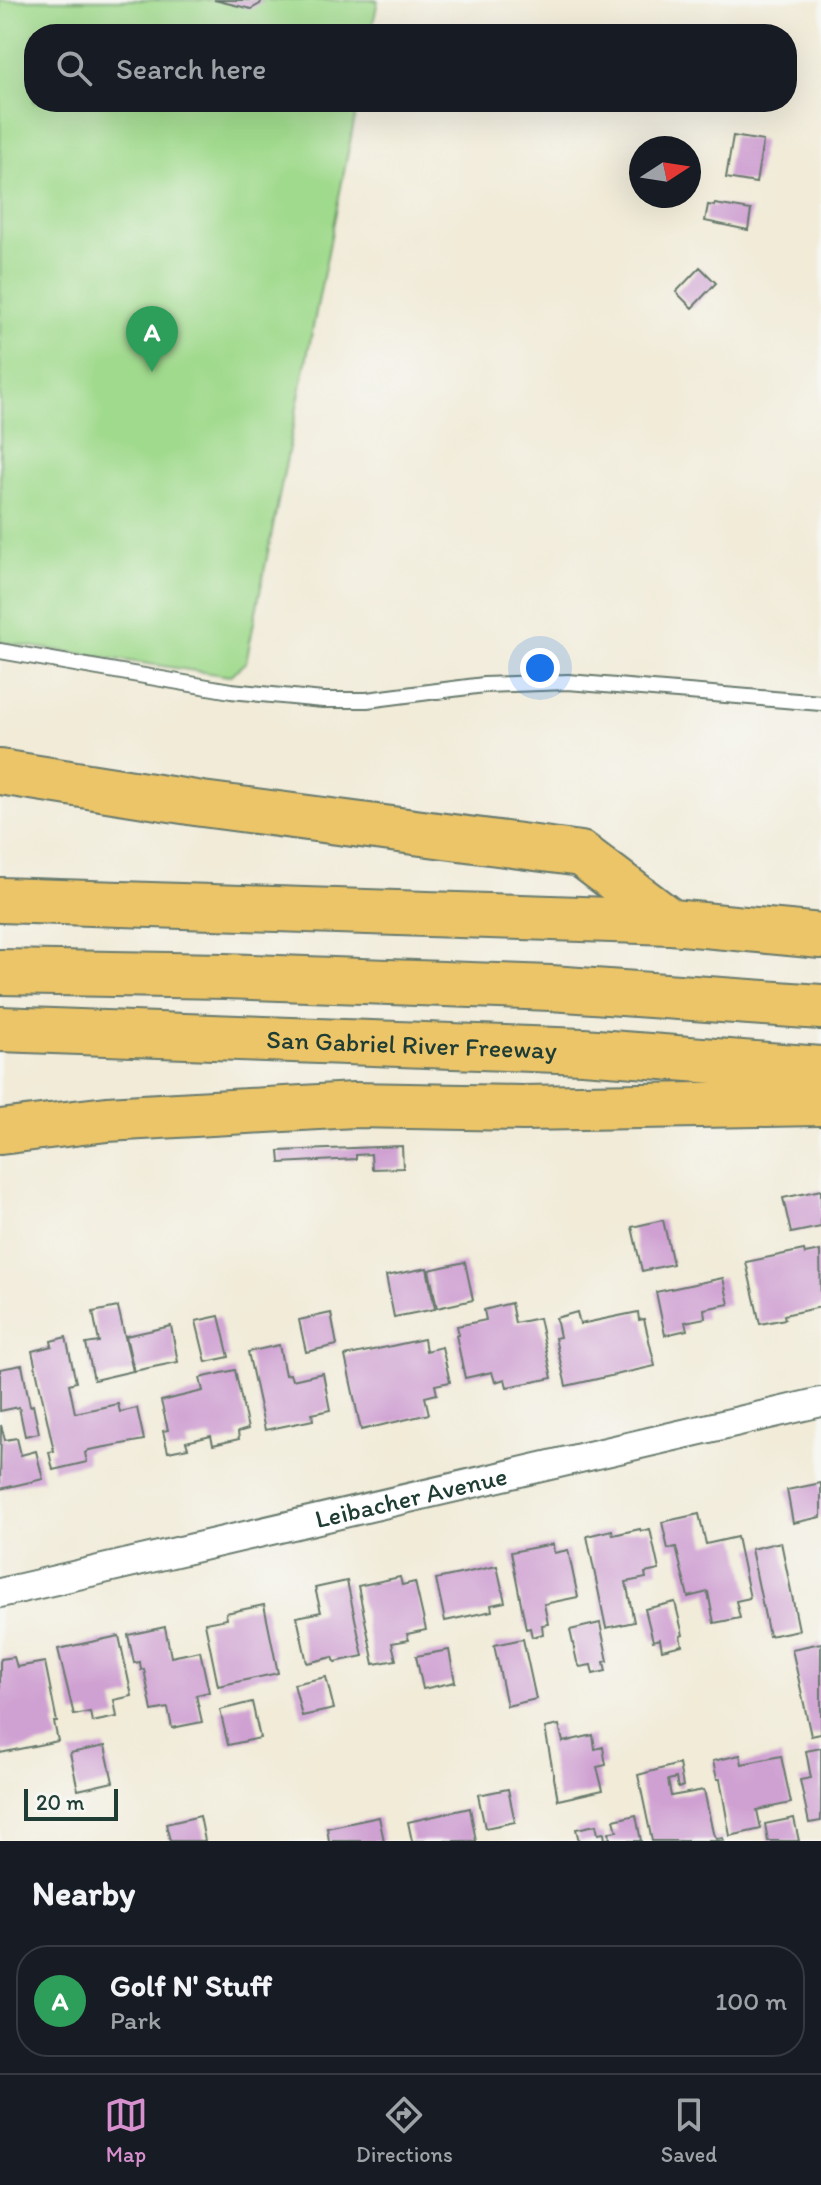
<!DOCTYPE html>
<style>
:root{--surface:#171b24;--page:#20242c;--text:#f1f3f6;--muted:#9ea1a6;--line:#363941;--accent:#d690ce}
body{margin:0;font-family:Itim,sans-serif;background:var(--page);color:var(--text)}
.compass{position:absolute;left:629px;top:136px;width:72px;height:72px;border-radius:50%;background:var(--surface);box-shadow:0 8px 32px #0002;rotate:78deg}
.scale{position:absolute;left:24px;bottom:20px;width:94px;box-sizing:border-box;padding-left:8px;border:4px solid #1f3d34;border-top:0;font-size:22px;line-height:28px;white-space:nowrap;color:#1f3d34;-webkit-text-stroke:6px #f6f6f2;paint-order:stroke}
.you{position:absolute;left:540px;top:668px;width:28px;height:28px;margin:-20px;border:6px solid #fff;border-radius:50%;background:#1a73e8;box-shadow:0 0 0 12px #1a73e833}
.badge{display:grid;place-items:center;width:52px;height:52px;border-radius:50%;background:var(--accent);color:#fff;font-size:26px;font-weight:700}
.pin{position:absolute;translate:-50% -66px;filter:drop-shadow(0 2px 4px #0008)}
.pin::after{content:'';position:absolute;top:42px;width:28px;height:24px;background:inherit;clip-path:polygon(0 0,100% 0,50% 100%)}
.list{margin:0;padding:0;list-style:none}
h2{display:flex;justify-content:space-between;align-items:center;height:104px;margin:0;padding:0 32px;font-size:34px}
h2 small{font-size:26px;font-weight:400;color:var(--muted)}
.list li{display:grid;grid-template-columns:52px 1fr auto;gap:24px;align-items:center;box-sizing:border-box;height:112px;margin:0 16px 16px;padding:0 16px;border:2px solid var(--line);border-radius:32px}
.list b{display:block;font-size:30px;white-space:nowrap}
.list p{margin:0;font-size:26px;white-space:nowrap;color:var(--muted)}
.list em{font-size:26px;font-style:normal;color:var(--muted)}
.icon{flex:none;width:44px;height:44px;fill:none;stroke:currentColor;stroke-width:2;stroke-linecap:round;stroke-linejoin:round}
.map{position:relative;flex:none;width:821px;height:1841px;overflow:hidden}
.search{position:absolute;background:var(--surface);box-shadow:0 8px 32px #0002;left:24px;right:24px;top:24px;height:88px;display:flex;align-items:center;gap:20px;box-sizing:border-box;padding:0 28px;border-radius:32px;color:var(--muted);font-size:30px}
.sheet{height:232px;background:var(--surface)}
nav{display:flex;justify-content:space-around;align-items:center;box-sizing:border-box;height:112px;border-top:2px solid var(--line);background:var(--surface);font-size:22px;color:var(--muted)}
nav a{display:grid;justify-items:center;gap:4px}
nav .on{color:var(--accent)}
.map>svg:first-child{display:block}
.green{fill:#a0da8d;stroke:#608c60;stroke-width:2}
.building{fill:#cfa0d2}
.lines{fill:none;stroke-linecap:round;stroke-linejoin:round}
.lane-casing{stroke:#687a6d;stroke-width:18}
.street-casing{stroke:#687a6d;stroke-width:32}
.highway-casing{stroke:#687a6d;stroke-width:48}
.lane{stroke:#fff;stroke-width:14}
.street{stroke:#fff;stroke-width:28}
.highway{stroke:#edc569;stroke-width:44}
.labels{text-anchor:middle;stroke-width:6;stroke-linejoin:round;paint-order:stroke}
.street-label{font-size:26px;fill:#1f3d34;stroke:#f6f6f2}
</style>
<div class="map">
<svg width="821" height="1841" viewBox="0 0 821 1841">
<rect width="100%" height="100%" fill="#f6f6f2"/>
<filter id="ink" filterUnits="userSpaceOnUse"><feTurbulence type="fractalNoise" baseFrequency=".0125" numOctaves="2"/><feDisplacementMap in="SourceGraphic" scale="16" xChannelSelector="R" yChannelSelector="G"/><feConvolveMatrix kernelMatrix="1 2 1 2 8 2 1 2 1" color-interpolation-filters="sRGB"/></filter>
<filter id="wash" filterUnits="userSpaceOnUse"><feTurbulence type="fractalNoise" baseFrequency=".006" numOctaves="4" result="noise"/><feDisplacementMap in="SourceGraphic" scale="32" xChannelSelector="R" yChannelSelector="G"/><feGaussianBlur stdDeviation="1.8" result="paint"/><feColorMatrix in="noise" values="0 0 0 0 0 0 0 0 0 0 0 0 0 0 0 0 0 1.4 0 .05"/><feComposite in="paint" operator="in"/></filter>
<g filter="url(#wash)">
<rect width="100%" height="100%" fill="#f1ebd8"/>
<path class="green" d="M0,0H378L371,34H34V102H358L246,662L229,676L0,642Z"/>
<g id="blocks">
<path class="building" d="M214,0H262L260,4L251,9Z
M733,136L763,141L756,183L726,178Z
M715,204L751,210L748,230L705,221L708,205L715,206Z
M700,267L716,283L692,308L676,292Z
M402,1146L403,1168L372,1169L371,1154L356,1155V1159L280,1163L279,1151Z
M821,1190V1227L791,1233L783,1198Z
M663,1220L673,1264L642,1271L632,1227Z
M804,1250L805,1254L820,1251L821,1307L784,1315L785,1319L760,1324L746,1262Z
M465,1262L473,1300L437,1308L429,1270Z
M427,1268L435,1309L394,1317L386,1276Z
M723,1278L729,1304L704,1309L705,1318L685,1322L687,1330L665,1335L656,1292Z
M511,1303L515,1323L539,1318L552,1378L507,1387L505,1379L495,1382L492,1372L465,1378L456,1335H459L457,1326L486,1320L484,1310Z
M118,1307L133,1371L94,1380L86,1344L99,1342L93,1312Z
M577,1312L580,1324L638,1312L639,1320L644,1319L655,1366L566,1386L555,1338L560,1337L556,1318Z
M331,1313L337,1345L306,1352L299,1320Z
M219,1316L229,1357L206,1362L196,1321Z
M171,1326L178,1362L134,1371L126,1336Z
M66,1337L76,1382L69,1384L75,1413L118,1404L120,1412L137,1408L144,1440L89,1450L85,1453L87,1462L53,1470L49,1452L54,1451L32,1351L52,1346L51,1341Z
M424,1339L426,1351L442,1347L450,1382L435,1385L437,1394L425,1397L429,1414L361,1430L345,1356Z
M279,1345L285,1375L290,1374L292,1380L323,1373L330,1410L312,1414L313,1420L265,1430L248,1352Z
M22,1365L30,1406L33,1405L39,1433L25,1436L19,1407L0,1411V1369Z
M235,1370L248,1429L238,1432L239,1439L213,1445L211,1436L186,1442L188,1448L168,1452L163,1431L168,1430L161,1401L203,1391L200,1378Z
M1,1425L5,1440L17,1438L21,1455L36,1451L43,1479L0,1489Z
M821,1483V1517L793,1523L787,1490Z
M699,1514L706,1544L737,1537L750,1598L736,1601L740,1618L714,1623L708,1592L688,1597L676,1547L668,1549L662,1522Z
M640,1529L641,1531L650,1529L659,1570L645,1573L646,1578L626,1582L634,1622L606,1628L587,1536L612,1530L613,1535Z
M781,1542L799,1630L769,1636L751,1549Z
M553,1544L554,1553L568,1550L578,1597L544,1604L548,1624L542,1625L543,1634L532,1637L530,1628L526,1629L511,1552Z
M497,1566L505,1602L491,1605L492,1611L445,1621L436,1579Z
M400,1577L402,1585L415,1582L426,1630L407,1634L409,1640L392,1643L396,1660L374,1664L358,1586Z
M347,1581L363,1656L335,1662L333,1657L307,1663L297,1617L321,1612L315,1588Z
M675,1602L683,1635L680,1636L682,1645L662,1650L660,1639L653,1641L645,1609Z
M264,1605L278,1673L218,1686L205,1623L227,1619L226,1613Z
M600,1623L608,1661L604,1662L606,1671L593,1674L591,1665L580,1667L577,1662L570,1630Z
M165,1627L171,1657L200,1651L209,1692L196,1695L202,1722L172,1728L168,1708L152,1711L144,1669L141,1670L140,1662L134,1663L128,1635Z
M119,1636L132,1696L114,1700L117,1717L92,1722L90,1712L74,1715L58,1649Z
M523,1639L536,1699L507,1706L494,1645Z
M821,1643V1734L811,1736L792,1649Z
M449,1650L455,1682L423,1689L416,1656Z
M14,1657L17,1667L45,1662L57,1722H54L58,1741L0,1753V1662L1,1659Z
M326,1677L334,1709L302,1716L294,1684Z
M252,1702L260,1738L228,1745L220,1710Z
M559,1725L563,1742L593,1735L595,1749L603,1747L606,1765L597,1767L603,1790L558,1800L545,1728Z
M105,1746L113,1782L78,1790L70,1753Z
M821,1748V1821L809,1823L800,1780L811,1778L806,1751Z
M740,1755L742,1764L781,1756L791,1803L757,1810L761,1829L730,1836L720,1779H717L713,1761Z
M679,1764L683,1786L678,1788L676,1778L668,1780L671,1796L704,1790L713,1833L716,1839L723,1838L724,1841H652L638,1775Z
M508,1789L515,1822L485,1828L478,1795Z
M470,1808L476,1841H412L408,1822Z
M636,1815L641,1841H579L576,1829L596,1825L598,1834L604,1833L605,1840L610,1838L609,1832L617,1831L614,1820Z
M200,1816L205,1841H170L166,1824Z
M379,1817L384,1841H329L327,1828Z
M794,1818L799,1841H768L765,1824Z"/>
</g>
</g>
<g filter="url(#ink)">
<use href="#blocks" fill-opacity="0" stroke="#687a6d" stroke-width="2"/>
<g class="lines">
<g class="lane-casing">
<path id="lane" d="M0,651L231,691L323,700H367L484,685L568,682L821,703"/>
</g>
<g class="street-casing">
<g id="street">
<path id="s1" d="M0,1593L821,1402"/>
</g>
</g>
<g class="highway-casing">
<g id="highway">
<path d="M0,772L202,804L581,854L671,922"/>
<path d="M0,900L671,922L821,936"/>
<path d="M0,972L225,976L551,988L821,1007"/>
<path id="s2" d="M0,1029L583,1051L821,1069"/>
<path d="M0,1132L107,1119L354,1105L523,1108L821,1103"/>
</g>
</g>
<use href="#lane" class="lane"/>
<use href="#street" class="street"/>
<use href="#highway" class="highway"/>
</g>
</g>
<g class="labels">
<g class="street-label">
<text dy="9" stroke="none"><textPath href="#s2" startOffset="412">San Gabriel River Freeway</textPath></text>
<text dy="9" stroke="none"><textPath href="#s1" startOffset="422">Leibacher Avenue</textPath></text>
</g>
</g>
</svg>
<svg class="compass" viewBox="-18 -18 36 36"><path d="M0-13l5 13h-10z" fill="#e53935"/><path d="M0 13l5-13h-10z" fill="#9ea1a6"/></svg>
<div class="scale">20 m</div>
<div class="you"></div>
<div class="pin badge" style="left:152px;top:372px;background:#2e9e5b">A</div>
<div class="search"><svg class="icon" aria-label="search" viewBox="0 0 24 24"><circle cx="10" cy="10" r="6"/><path d="M15 15l6 6"/></svg>Search here</div>
</div>
<section class="sheet">
<h2>Nearby<small></small></h2>
<ul class="list">
<li><span class="badge" style="background:#2e9e5b">A</span><div><b>Golf N' Stuff</b><p>Park</p></div><em>100 m</em></li>
</ul>
</section>
<nav>
<a class="on"><svg class="icon" aria-label="map" viewBox="0 0 24 24"><path d="M3 6l6-2 6 2 6-2v14l-6 2-6-2-6 2zM9 4v14M15 6v14"/></svg>Map</a>
<a><svg class="icon" aria-label="directions" viewBox="0 0 24 24"><path d="M12 3l9 9-9 9-9-9zM9 14v-3h6M13 9l2 2-2 2"/></svg>Directions</a>
<a><svg class="icon" aria-label="saved" viewBox="0 0 24 24"><path d="M7 4h10v16l-5-4-5 4z"/></svg>Saved</a>
</nav>
